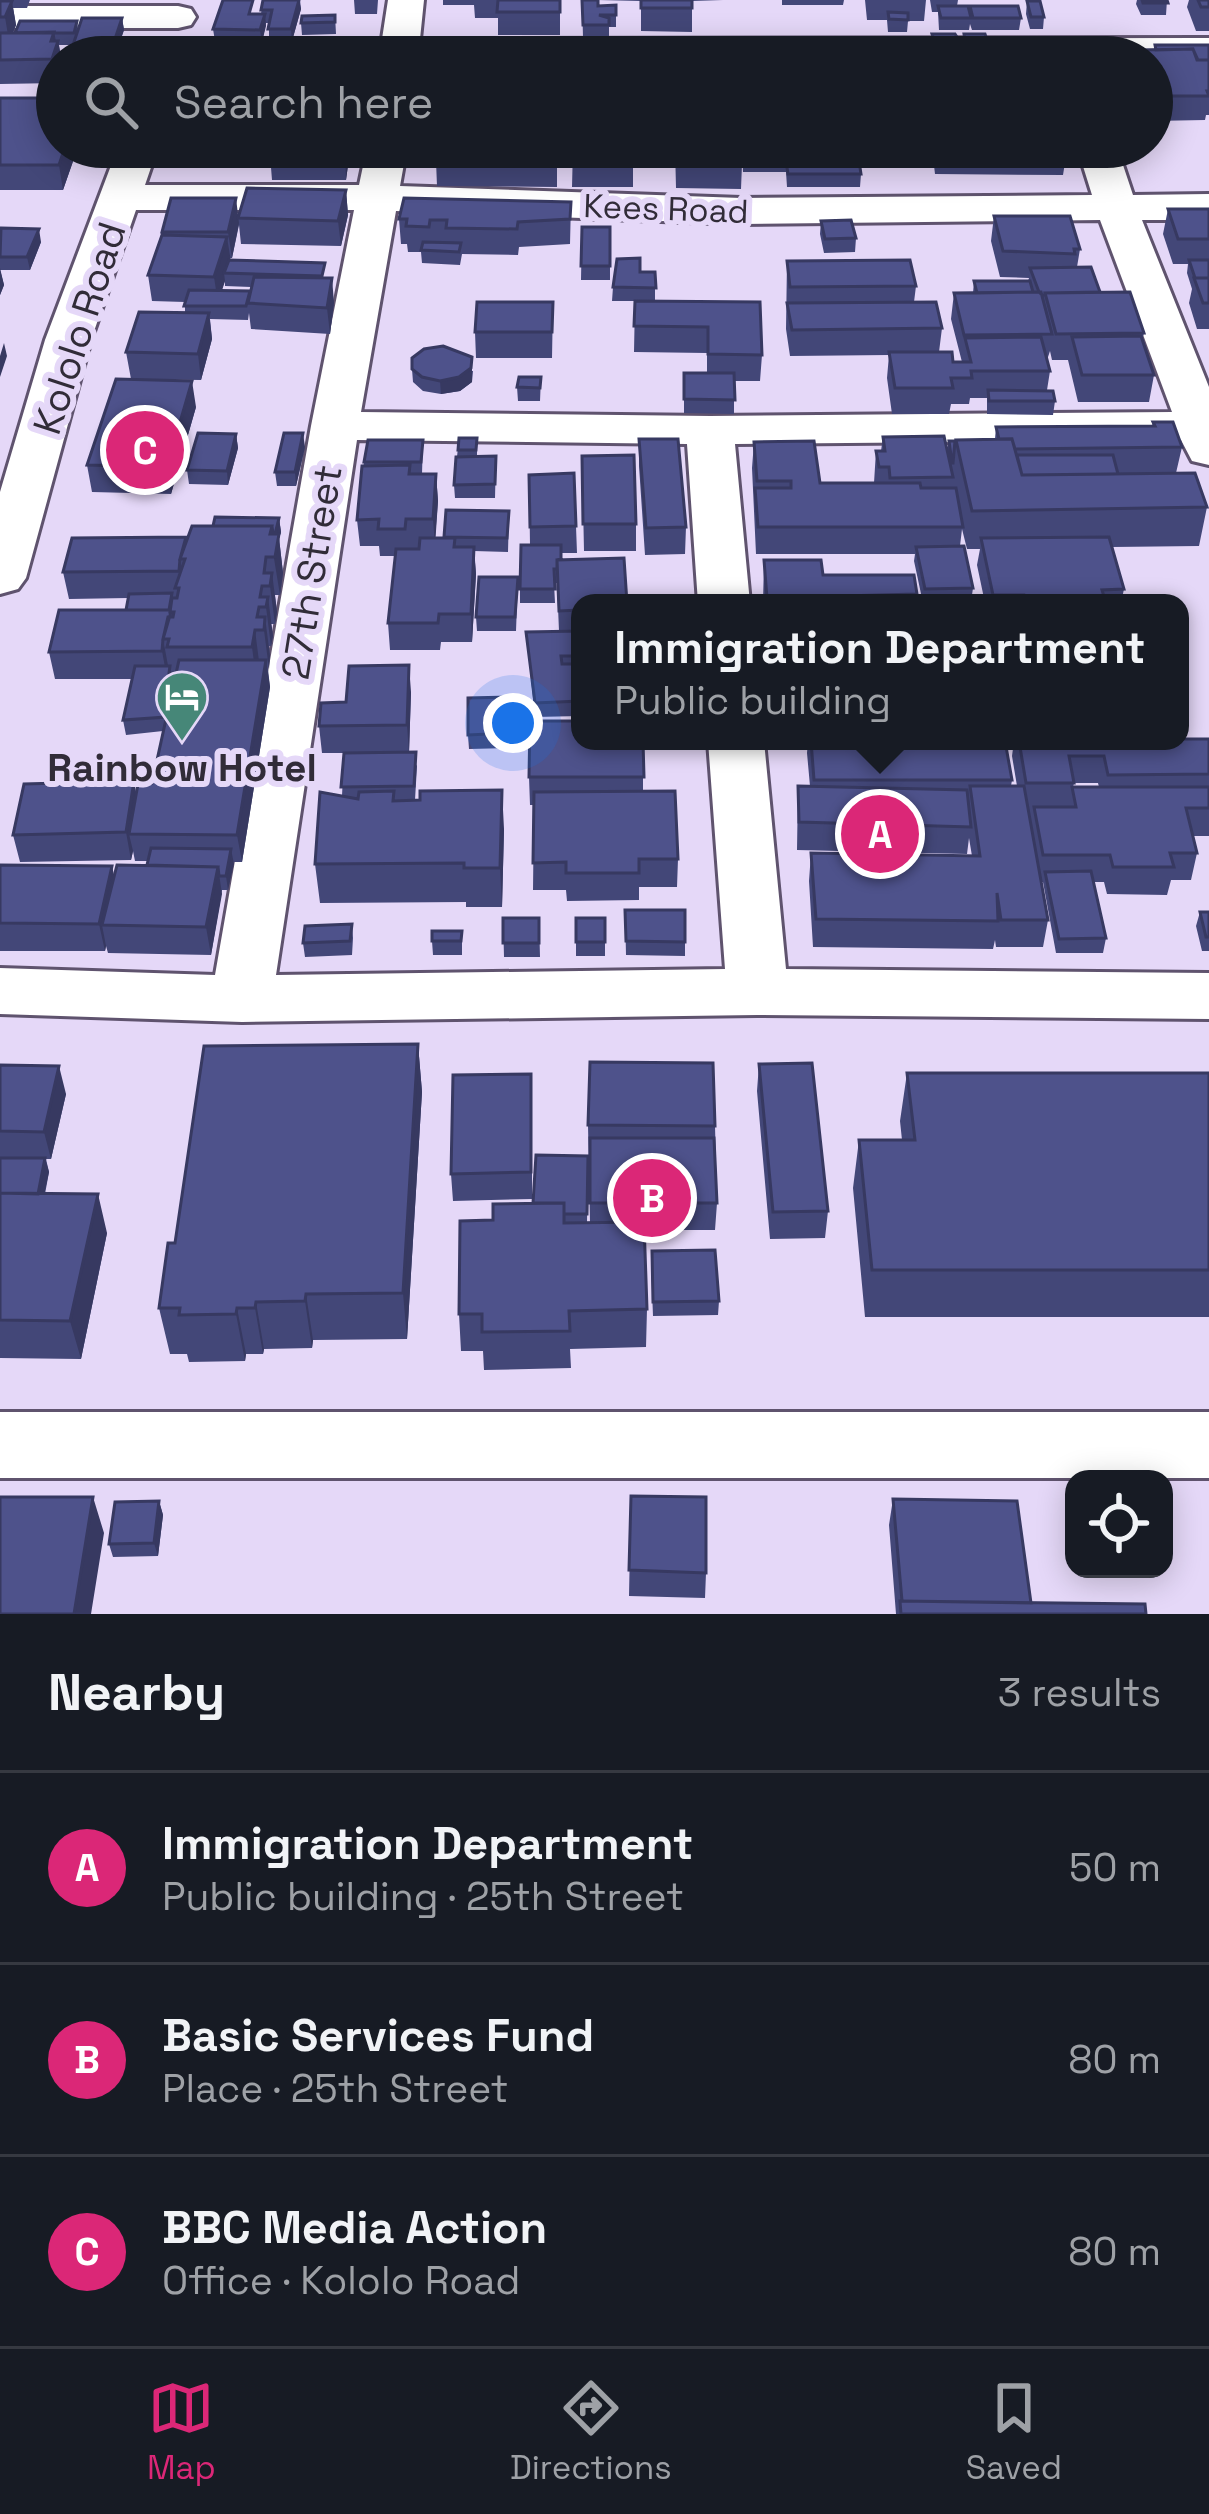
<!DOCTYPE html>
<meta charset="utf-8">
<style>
:root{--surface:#171b24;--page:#20242c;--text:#f1f3f6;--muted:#9ea1a6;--line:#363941;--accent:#db2777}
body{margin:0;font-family:"Space Grotesk",sans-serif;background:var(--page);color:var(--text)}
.controls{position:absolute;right:36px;bottom:36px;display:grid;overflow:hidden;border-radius:24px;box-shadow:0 6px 30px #0003}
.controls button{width:108px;height:108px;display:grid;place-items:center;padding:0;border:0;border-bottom:3px solid var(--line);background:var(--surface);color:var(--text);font:60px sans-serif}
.you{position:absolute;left:513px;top:723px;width:42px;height:42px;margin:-30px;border:9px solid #fff;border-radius:50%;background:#1a73e8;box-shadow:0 0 0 18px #1a73e833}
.badge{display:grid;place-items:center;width:78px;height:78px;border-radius:50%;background:var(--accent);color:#fff;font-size:39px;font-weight:700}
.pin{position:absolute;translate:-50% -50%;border:6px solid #fff;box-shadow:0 3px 12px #0006}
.popup{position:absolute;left:571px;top:594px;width:618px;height:156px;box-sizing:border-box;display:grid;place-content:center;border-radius:24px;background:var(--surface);filter:drop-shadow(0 3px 9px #0005);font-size:39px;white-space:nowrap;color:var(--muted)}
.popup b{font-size:45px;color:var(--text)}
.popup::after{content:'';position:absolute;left:50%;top:100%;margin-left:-24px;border:24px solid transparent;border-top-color:var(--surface)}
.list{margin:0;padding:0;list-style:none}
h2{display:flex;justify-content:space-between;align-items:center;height:156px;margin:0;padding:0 48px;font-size:51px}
h2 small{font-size:39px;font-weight:400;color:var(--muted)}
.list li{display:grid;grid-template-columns:78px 1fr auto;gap:36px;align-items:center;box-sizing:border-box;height:192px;padding:0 48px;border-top:3px solid var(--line)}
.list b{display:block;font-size:45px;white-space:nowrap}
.list p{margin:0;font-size:39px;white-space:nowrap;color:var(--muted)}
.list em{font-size:39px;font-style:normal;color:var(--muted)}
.icon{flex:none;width:66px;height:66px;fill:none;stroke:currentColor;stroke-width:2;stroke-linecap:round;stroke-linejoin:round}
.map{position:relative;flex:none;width:1209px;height:1614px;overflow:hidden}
.search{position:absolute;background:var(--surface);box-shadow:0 6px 30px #0003;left:36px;right:36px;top:36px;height:132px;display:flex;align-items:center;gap:30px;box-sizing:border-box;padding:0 42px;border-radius:66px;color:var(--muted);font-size:45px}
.sheet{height:732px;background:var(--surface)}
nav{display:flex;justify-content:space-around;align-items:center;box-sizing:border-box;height:168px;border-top:3px solid var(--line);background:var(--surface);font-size:33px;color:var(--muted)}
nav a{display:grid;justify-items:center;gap:6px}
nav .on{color:var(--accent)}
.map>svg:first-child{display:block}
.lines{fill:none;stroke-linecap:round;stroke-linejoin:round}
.minor-casing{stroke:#5f536e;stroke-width:6}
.minor{fill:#fff;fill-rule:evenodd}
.wall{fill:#434778;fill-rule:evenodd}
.shaded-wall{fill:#373961}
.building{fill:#4e528b;stroke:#373961;stroke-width:3}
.labels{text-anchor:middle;stroke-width:12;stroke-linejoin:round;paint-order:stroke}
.far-street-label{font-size:33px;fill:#312c38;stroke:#e5d8f8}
.street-label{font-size:39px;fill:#312c38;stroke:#e5d8f8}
.poi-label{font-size:39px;font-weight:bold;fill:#312c38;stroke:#e5d8f8}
</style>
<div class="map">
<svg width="1209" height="1614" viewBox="0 0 1209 1614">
<rect width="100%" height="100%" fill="#e5d8f8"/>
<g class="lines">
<g class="minor-casing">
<path id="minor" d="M388,0H424L420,39L1209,38V60L152,57L149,53L155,45L168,42L382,39Z
M0,6H178L191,9L196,17L191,25L178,28H0Z
M118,147H158L145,185H359L367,147H407L400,186L741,198L1092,195L1077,147H1117L1133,195L1209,194V220H1142L1209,387V465L1192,461L1181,440L735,444L750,603H698L687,444L357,440L276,975L725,969L708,741H764L786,969L1209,973V1019L757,1015L242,1022L0,1014V968L215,975L311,426L354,210H136L91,340L26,578L18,589L0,594V492L45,340ZM396,211L741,224L1100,220L1172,412L710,416L361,412Z
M0,1412H1209V1478H0Z"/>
</g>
<use href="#minor" class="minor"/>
</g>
<path class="wall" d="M0,0H30L27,8H13L16,25L13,33L77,21L78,29L122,18L124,30L115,57H73V45H59L61,57L57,83L0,84Z
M263,0H300L301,9L292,41H269V23H266L262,42L215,41L213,29L254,14H261Z
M354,0H378L377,14H355Z
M443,0H560V35H498V18H475L474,5H443Z
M582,0H723L692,1V32L641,31V1L598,0V6L616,5V27H609V37H583Z
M782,0H844L843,5H782Z
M865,0H926L924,21H908L907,32H888L887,20H867Z
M930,0H958L957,6L970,13V6L1021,18L1019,30H972L970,24L969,30H939L938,12H932Z
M1137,0H1167L1166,15H1141L1136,4Z
M1189,0H1209V31H1196L1187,7Z
M1027,1L1044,17L1043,29H1030L1026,14Z
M335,15L336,34L302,35L301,23Z
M932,34L963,45L964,34L987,40L986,46L1045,57H925L927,40H932Z
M1155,45H1209V115H1206L1205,120L1152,121V57H1138L1139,50H1154Z
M0,98L57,147H78L63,190H0Z
M348,147L349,158L346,180H272L270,155Z
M573,147H633V187H572Z
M675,147L742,164L741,189L676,188Z
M742,147H853L851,161L861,174L860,187H787L786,172H743Z
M934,147H1066L1067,150L1063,175L935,174L933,157Z
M557,148V187L437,186L436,161Z
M346,190L348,215L341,246L241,244L239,225L232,258H230V260L326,278L334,303L330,334L251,329L249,313L248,320L210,319L212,339L201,380L131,379L126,352L185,312V302L152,301L148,275L162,232L238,217ZM225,281V286L251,287L250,291H221Z
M571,202L570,244L519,247L518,255L462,254L460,265L422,263L421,252H408L407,244H401L399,219Z
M1168,209H1209V329H1197L1189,303L1192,289L1187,273L1188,264H1173L1163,234Z
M994,216L1080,249L1077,267L1144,333L1142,340L1154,375L1149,402H1078L1068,360H1052L1050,351L1047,360L1050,371L1047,390L1055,401L1053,415L987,414V398H970L969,404H951L949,414H892L887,378L889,355L790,356L786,329L787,261L916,286L914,302L942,328L939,352L953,362H962L951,319L954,293H973L974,281H1028L1029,278L1000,277L991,241Z
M821,221L856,238L855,252L824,253L820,234Z
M582,227H610V280H581Z
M0,231L41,242L30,270H0L4,285L0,295Z
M640,272H655V301L760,302L762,355L760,381H734V414L684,413V373H707V353L634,352L635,301H612L613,287Z
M553,302L552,358H476L475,332Z
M412,369L473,371L472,382L460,391L441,394L423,391L413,382Z
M541,377L540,401H518L517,387Z
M196,407L171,494L92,492L87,465Z
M1153,422L1182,447L1176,473L1207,507L1199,546L1112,547L1124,589L1121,603H985L977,565L980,549H967L962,529L960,546L973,588L971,602L923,603L914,561L915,554H756L752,468L754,442L820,483H874L876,451H881L883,437L947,451L949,441L995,439L996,427L1152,426Z
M236,434L238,448L228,485L189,484L187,470Z
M459,438H477V457L496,456L495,498H455L454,485Z
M639,439L686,527L685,554L645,555L639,466Z
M423,440L422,474H436L438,501L435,538H444L509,511L508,552L474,551L476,574L472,642H441L440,650H390L388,623L395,556H380L379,546H360L357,520L364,462Z
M305,447L296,486H277L275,472Z
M582,456L636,524V551H584Z
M574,473L577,553H561V559L580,603V716L535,717L526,632L559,631L557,583H554L555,603H520V589L530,545L529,475Z
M279,518L281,532L279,538L283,573L280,595H275L277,612L275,624H271L273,636L271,646H269L270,656L268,669L270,687L242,862H233L228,890H222L211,955L108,953L106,946L105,951H0V865L115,875L147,865L148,861H135L133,851L131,860L20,862L13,835L136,793L152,783L163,731L126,735L123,720L133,679H55L49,652L126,610L128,598L69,599L63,572L186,541L213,526Z
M764,560L823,575L917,594L916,603H763Z
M518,577L516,631H477L476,617Z
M411,692L409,752L417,766L415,800L504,829L502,907H466V902L320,903L315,864L342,796L344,753H322L319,726L346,702Z
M511,697L512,748L469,749L468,735Z
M1209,739V836H1193L1197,853L1191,880H1171L1167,895L1107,894L1104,882H1093L1106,938L1103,953H1056L1043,882H1041L1048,920L1043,947H996L995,940L993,949L813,947L809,881L811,853L972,856L969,838L967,854L797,850L798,786H810L807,753L808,741H1007L1006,747L1012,780L1011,786H1017L1012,756L1014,741H1180ZM1074,783H1098L1099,787H1073Z
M643,741V791L678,859L677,887H639V900L567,901L566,890H533L534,805H530L529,777Z
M625,910H685V956L626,955Z
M1200,912H1209V951H1202L1196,926Z
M503,918H539L540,957H504Z
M576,918H605V956H576Z
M352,924L353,938L352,955L305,957L303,943Z
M462,931V955H433L432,941Z
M418,1044L422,1092L407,1339L313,1340L312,1348L264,1349L263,1354H246L245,1361L189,1362L187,1354H170L159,1308L175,1243Z
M759,1064L828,1211L825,1238L770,1239L757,1091Z
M0,1065L66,1094L51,1159H46L49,1172L45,1194L107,1233L81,1359L0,1358Z
M907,1073H1209V1317H865L853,1188L859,1140H902L900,1121Z
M532,1101V1199L453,1201L451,1174Z
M588,1125L715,1126L717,1203L715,1230H644L647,1309L646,1347L570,1349L571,1368L484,1370L483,1351H461L459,1314L493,1220L533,1203L588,1156L587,1223H590Z
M651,1264L719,1301L718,1315L653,1316Z
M631,1496L706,1573L705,1598L629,1596Z
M893,1499L1031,1603L1146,1614H896L889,1525Z
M159,1501L163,1515L158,1556L113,1557L109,1544Z"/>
<path class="shaded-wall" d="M299,0L301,9L292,41L291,29Z
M12,1L16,25L9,41L5,17Z
M265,14L266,26L262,42L260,30Z
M122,18L124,30L114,57L112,48Z
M54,32L57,46L58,41L61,57H57V83L51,41Z
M65,147H78L63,190L59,165Z
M345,147H348L349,158L346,180Z
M346,190L348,215L341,246L338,221Z
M236,198L239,223L232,258L228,232Z
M39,229L41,242L30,270L27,257Z
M227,237L231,262L224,273L225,281L218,303L214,277Z
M0,268L4,285L0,295Z
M332,278L334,303L330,334L327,308Z
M209,313L212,339L201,380L198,354Z
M4,343L7,356L0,377V356Z
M472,357V382L460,391L441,394L440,381Z
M192,381L196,407L171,494L167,467Z
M303,433L305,447L296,486L295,472Z
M236,434L238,448L228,485L227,471Z
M436,474L438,501L435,546L433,519Z
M279,518L281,532L279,538L283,573L280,595L270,534L272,526L274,540Z
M474,547L476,574L472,642L471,614Z
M272,573L277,612L275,624L270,586Z
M268,597L273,636L271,646L266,607Z
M265,617L270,656L269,669L264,630Z
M255,630L260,669L257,685L252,647Z
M164,644L169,671L167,678L162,651Z
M266,660L270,687L242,862L237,835Z
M409,665L411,692L409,753L407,725Z
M134,781L139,809L129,834L133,851L131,860L126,832Z
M502,790L504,829L502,907L500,868Z
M231,849L234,864L228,890L226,876Z
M112,866L118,893L102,925L106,946L105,951L99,924Z
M218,867L222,894L211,955L206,927Z
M418,1044L422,1092L407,1339L403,1293Z
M59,1066L66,1094L51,1159L44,1132Z
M45,1158L49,1172L39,1218L35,1204Z
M98,1194L107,1233L81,1359L70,1321Z
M306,1294L313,1340L312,1348L305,1301Z
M256,1302L264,1349L263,1354L255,1308Z
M237,1308L246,1354L245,1361L236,1314Z
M93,1497L104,1533L91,1614H74Z
M159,1501L163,1515L158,1556L154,1543Z"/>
<path class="building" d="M223,0H253L249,14H265L260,30L213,29Z
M263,0H299L291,29H268L272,10H261Z
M498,0H560V12H497Z
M582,0H598V6L616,5V15H599L609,18V25H583Z
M641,0H692V8H641Z
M1142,0H1167L1168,3H1143Z
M1198,0H1209V7H1201Z
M0,1H12L5,17H0Z
M1027,1H1040L1044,17H1031Z
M938,6H968L971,18H941Z
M970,6H1018L1021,18H973Z
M888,12L908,13V20L889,19Z
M335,15V22L301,23L302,16Z
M82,18H122L112,48H72Z
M20,21H77L74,33H15Z
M54,32L51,41H58L52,59L0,60V33Z
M932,34H955L962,45L1027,46L1029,51H1043L1045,57H930L927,40H934Z
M964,34H985L987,40H965Z
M340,42L338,57H195L198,43Z
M1155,45H1209V60H1197L1193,49L1156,50Z
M921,46L923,57H873L871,47Z
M1025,46L1042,47L1043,52L1029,51L1027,46Z
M1193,49L1198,60H1209V91H1207L1209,96H1154L1152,91V57H1142L1139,50Z
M0,98H57V147H65L59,165H0Z
M271,147H345L344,155H270Z
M573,147H633V162H572Z
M676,147H740L742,164L677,163Z
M938,147H1066L1067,150L938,149Z
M437,148H557L556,162L436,161Z
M786,161H859L861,174H788Z
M247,188L346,190L338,221L238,218Z
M171,198H236L228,232H162Z
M404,198L571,202L570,219L518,222L517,229L446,228L447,220H430L429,227L406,226L407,219H399Z
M1168,209H1209V239H1178Z
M994,216H1070L1080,249H1074L1075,254L1003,251Z
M851,220L856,238L825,239L821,221Z
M582,227H610V266H581Z
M1,228L39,229L27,257H0Z
M162,235L227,237L214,277L148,275Z
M423,242L461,243L459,252L421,250Z
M640,258V272H655L656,288L613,287L617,259Z
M229,260L325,263L322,276L224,273Z
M910,260L916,286L790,287L787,261Z
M1189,260H1209V278H1195Z
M1091,267L1100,292L1045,293V295H1042L1039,292L1030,268Z
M254,277L332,278L327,308L248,303Z
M1194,278H1209V303H1203Z
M974,281H1030L1033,292L977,293Z
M189,290L250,291L246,306H184Z
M1041,292L1052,334L964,335L954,293Z
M1130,292L1144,333L1056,334L1045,293Z
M635,301L760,302L762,355L708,354V327L634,326Z
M477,302H553L552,332H475Z
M936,302L942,328L792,330L787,303Z
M139,312L209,313L198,354L126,352Z
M1141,336L1154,375H1082L1072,337Z
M1041,337L1050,371H971L972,378H951L953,388H895L889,352H952L953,362H971L965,338Z
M443,346L472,357L471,368L459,377L440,381L422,377L412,369V358L424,349Z
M684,373H734L735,400L684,399Z
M519,377H541L540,388L517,387Z
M116,379L192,381L167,467L87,465Z
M988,390L1053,391L1055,401H989Z
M1153,422H1173L1182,447L1015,449L1012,439H999L996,427L1155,426Z
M198,433L236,434L227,471L187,470Z
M284,433H303L295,472H275Z
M944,436L953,477L890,478L889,467H879L876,451H885L883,437Z
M459,438H477L476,450H458Z
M639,439H678L686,527L646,528Z
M1012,439L1022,475L1195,473L1207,507L972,511L956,440Z
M368,440H423L421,462H364Z
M814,441L820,483H920L921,488H956L963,527H758L755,488H791V481H757L754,442Z
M949,441H955L953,463H952Z
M634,455L636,524H583L582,456Z
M1017,455H1113L1118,474L1022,475Z
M496,456L495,484L454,485L456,457Z
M410,465L409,474H436L433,519H406L405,529H378L379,519L357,520L362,466Z
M574,473L576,526L530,527L529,475Z
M446,510L509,511L507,538L444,537Z
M215,517L279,518L275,534H273L272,526H213Z
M192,526H272L270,534H279L275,557H266L264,573H272L270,586H262L260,597H268L266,607H259L257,617H265L264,630H255L252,647H167L169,639H163L168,617H173L174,612H170L172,598H177L179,588H175L185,559H180Z
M186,537L180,559L179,571L63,572L72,538Z
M1109,537L1124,589L1102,590L1106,603H1015L1026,602L1024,595H993L981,538Z
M420,538H455L454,547H474L471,614H439L438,623H388L396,549H419Z
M521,545H561V559L557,560V569H554L555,589H520Z
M964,546L973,588L925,589L916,547Z
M624,558L627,603H580V610L559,611L557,560Z
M764,560H821L823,575H914L917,594L767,598Z
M479,577H518L515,617H476Z
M172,593L169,610H126L129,594Z
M59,610H170L171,612L163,639L162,651L49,652Z
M580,631V656H561L562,664H580V701L535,703L526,632Z
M179,660H266L237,835L129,834L138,784L152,783Z
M409,665L407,725L319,726L321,703L346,702L349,666Z
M135,666H170L169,673H176L166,717L123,720Z
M511,697V733L468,735V698Z
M530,721H580V741H643L644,777H529Z
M1180,739H1209V774L1108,775L1104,756H1069L1074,783H1026L1019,741H1180Z
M811,741H1005L1012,780H814Z
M416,752L414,786L341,787L344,753Z
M134,781L126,832L13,835L24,784Z
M798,786L967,790L971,827L799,822Z
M970,786H1024L1048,920H1001L997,893L998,921L816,919L811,853L980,856Z
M1072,787H1209V808H1186L1197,853H1170L1174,867H1113L1110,855H1043L1034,807H1076Z
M502,790L500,868H464V863L315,864L320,792L358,799L359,792L394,791L393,801L420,800V791Z
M675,791L678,859H639V873H566V862L533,863L534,792Z
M151,848L231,849L226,876H219L218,867L147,865Z
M0,865L112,866L99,924L0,923Z
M117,865L218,867L206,927L102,925Z
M1091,871L1106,938L1059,939L1045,872Z
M625,910H685V942L626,941Z
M1200,912H1209V937H1206Z
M503,918H539V943H503Z
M576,918H605V942H576Z
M352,924L350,941L303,943L305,926Z
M432,931H462L461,941H432Z
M418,1044L403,1293L306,1294L305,1301L256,1302L255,1308H237L236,1314L179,1315L180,1308H159L168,1243H175L204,1046Z
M590,1062L713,1063L715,1126L588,1125Z
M812,1063L828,1211L773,1212L759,1064Z
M0,1065L59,1066L44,1132L0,1131Z
M907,1073H1209V1270H872L859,1140H915Z
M531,1074V1172L451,1174L453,1075Z
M590,1138H714L717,1203H590Z
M536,1155L588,1156L587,1214H564V1203H533Z
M0,1158H45L38,1194L0,1193Z
M0,1193L98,1194L70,1321L0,1320Z
M564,1203V1223L644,1222L647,1309L569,1311L570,1331L482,1332V1314H459L460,1221L493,1220V1204Z
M715,1250L719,1301L653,1302L652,1251Z
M631,1496L706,1497V1573L629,1570Z
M0,1497H93L74,1614H0Z
M893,1499L1017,1501L1031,1603L902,1601Z
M159,1501L154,1543L109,1544L115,1502Z
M900,1601L1145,1604L1146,1614H901Z"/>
<defs>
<g id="hotel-pin" transform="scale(2.7)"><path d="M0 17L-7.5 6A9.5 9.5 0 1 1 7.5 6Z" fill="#468778" stroke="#e5d8f8"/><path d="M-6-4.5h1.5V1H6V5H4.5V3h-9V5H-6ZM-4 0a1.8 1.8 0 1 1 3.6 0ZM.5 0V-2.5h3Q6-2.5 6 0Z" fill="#fff"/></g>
</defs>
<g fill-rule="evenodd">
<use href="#hotel-pin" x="182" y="697"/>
</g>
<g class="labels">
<g class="far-street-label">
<text transform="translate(666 208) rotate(2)" y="12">Kees Road</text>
</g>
<g class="street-label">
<text transform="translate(79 328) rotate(-72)" y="14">Kololo Road</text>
<text transform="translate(311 572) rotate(-81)" y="14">27th Street</text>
</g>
<g class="poi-label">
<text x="182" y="781">Rainbow Hotel</text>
</g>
</g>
</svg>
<div class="controls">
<button><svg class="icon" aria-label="locate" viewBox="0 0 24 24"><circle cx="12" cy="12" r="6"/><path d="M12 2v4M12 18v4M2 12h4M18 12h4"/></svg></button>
</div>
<div class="you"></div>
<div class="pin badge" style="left:880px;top:834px">A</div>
<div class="popup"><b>Immigration Department</b>Public building</div>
<div class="pin badge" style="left:652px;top:1198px">B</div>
<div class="pin badge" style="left:145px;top:450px">C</div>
<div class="search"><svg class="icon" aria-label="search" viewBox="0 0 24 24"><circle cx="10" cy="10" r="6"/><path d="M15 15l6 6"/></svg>Search here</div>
</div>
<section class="sheet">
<h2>Nearby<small>3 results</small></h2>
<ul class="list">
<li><span class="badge">A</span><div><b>Immigration Department</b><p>Public building · 25th Street</p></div><em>50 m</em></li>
<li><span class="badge">B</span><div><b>Basic Services Fund</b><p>Place · 25th Street</p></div><em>80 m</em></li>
<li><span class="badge">C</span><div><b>BBC Media Action</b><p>Office · Kololo Road</p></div><em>80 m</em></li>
</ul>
</section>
<nav>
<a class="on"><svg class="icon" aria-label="map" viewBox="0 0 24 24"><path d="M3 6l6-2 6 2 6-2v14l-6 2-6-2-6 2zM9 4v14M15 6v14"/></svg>Map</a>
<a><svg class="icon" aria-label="directions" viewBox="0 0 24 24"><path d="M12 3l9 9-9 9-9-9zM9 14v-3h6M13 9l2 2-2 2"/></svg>Directions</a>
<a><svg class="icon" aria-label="saved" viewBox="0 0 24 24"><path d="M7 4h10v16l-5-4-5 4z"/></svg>Saved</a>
</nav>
